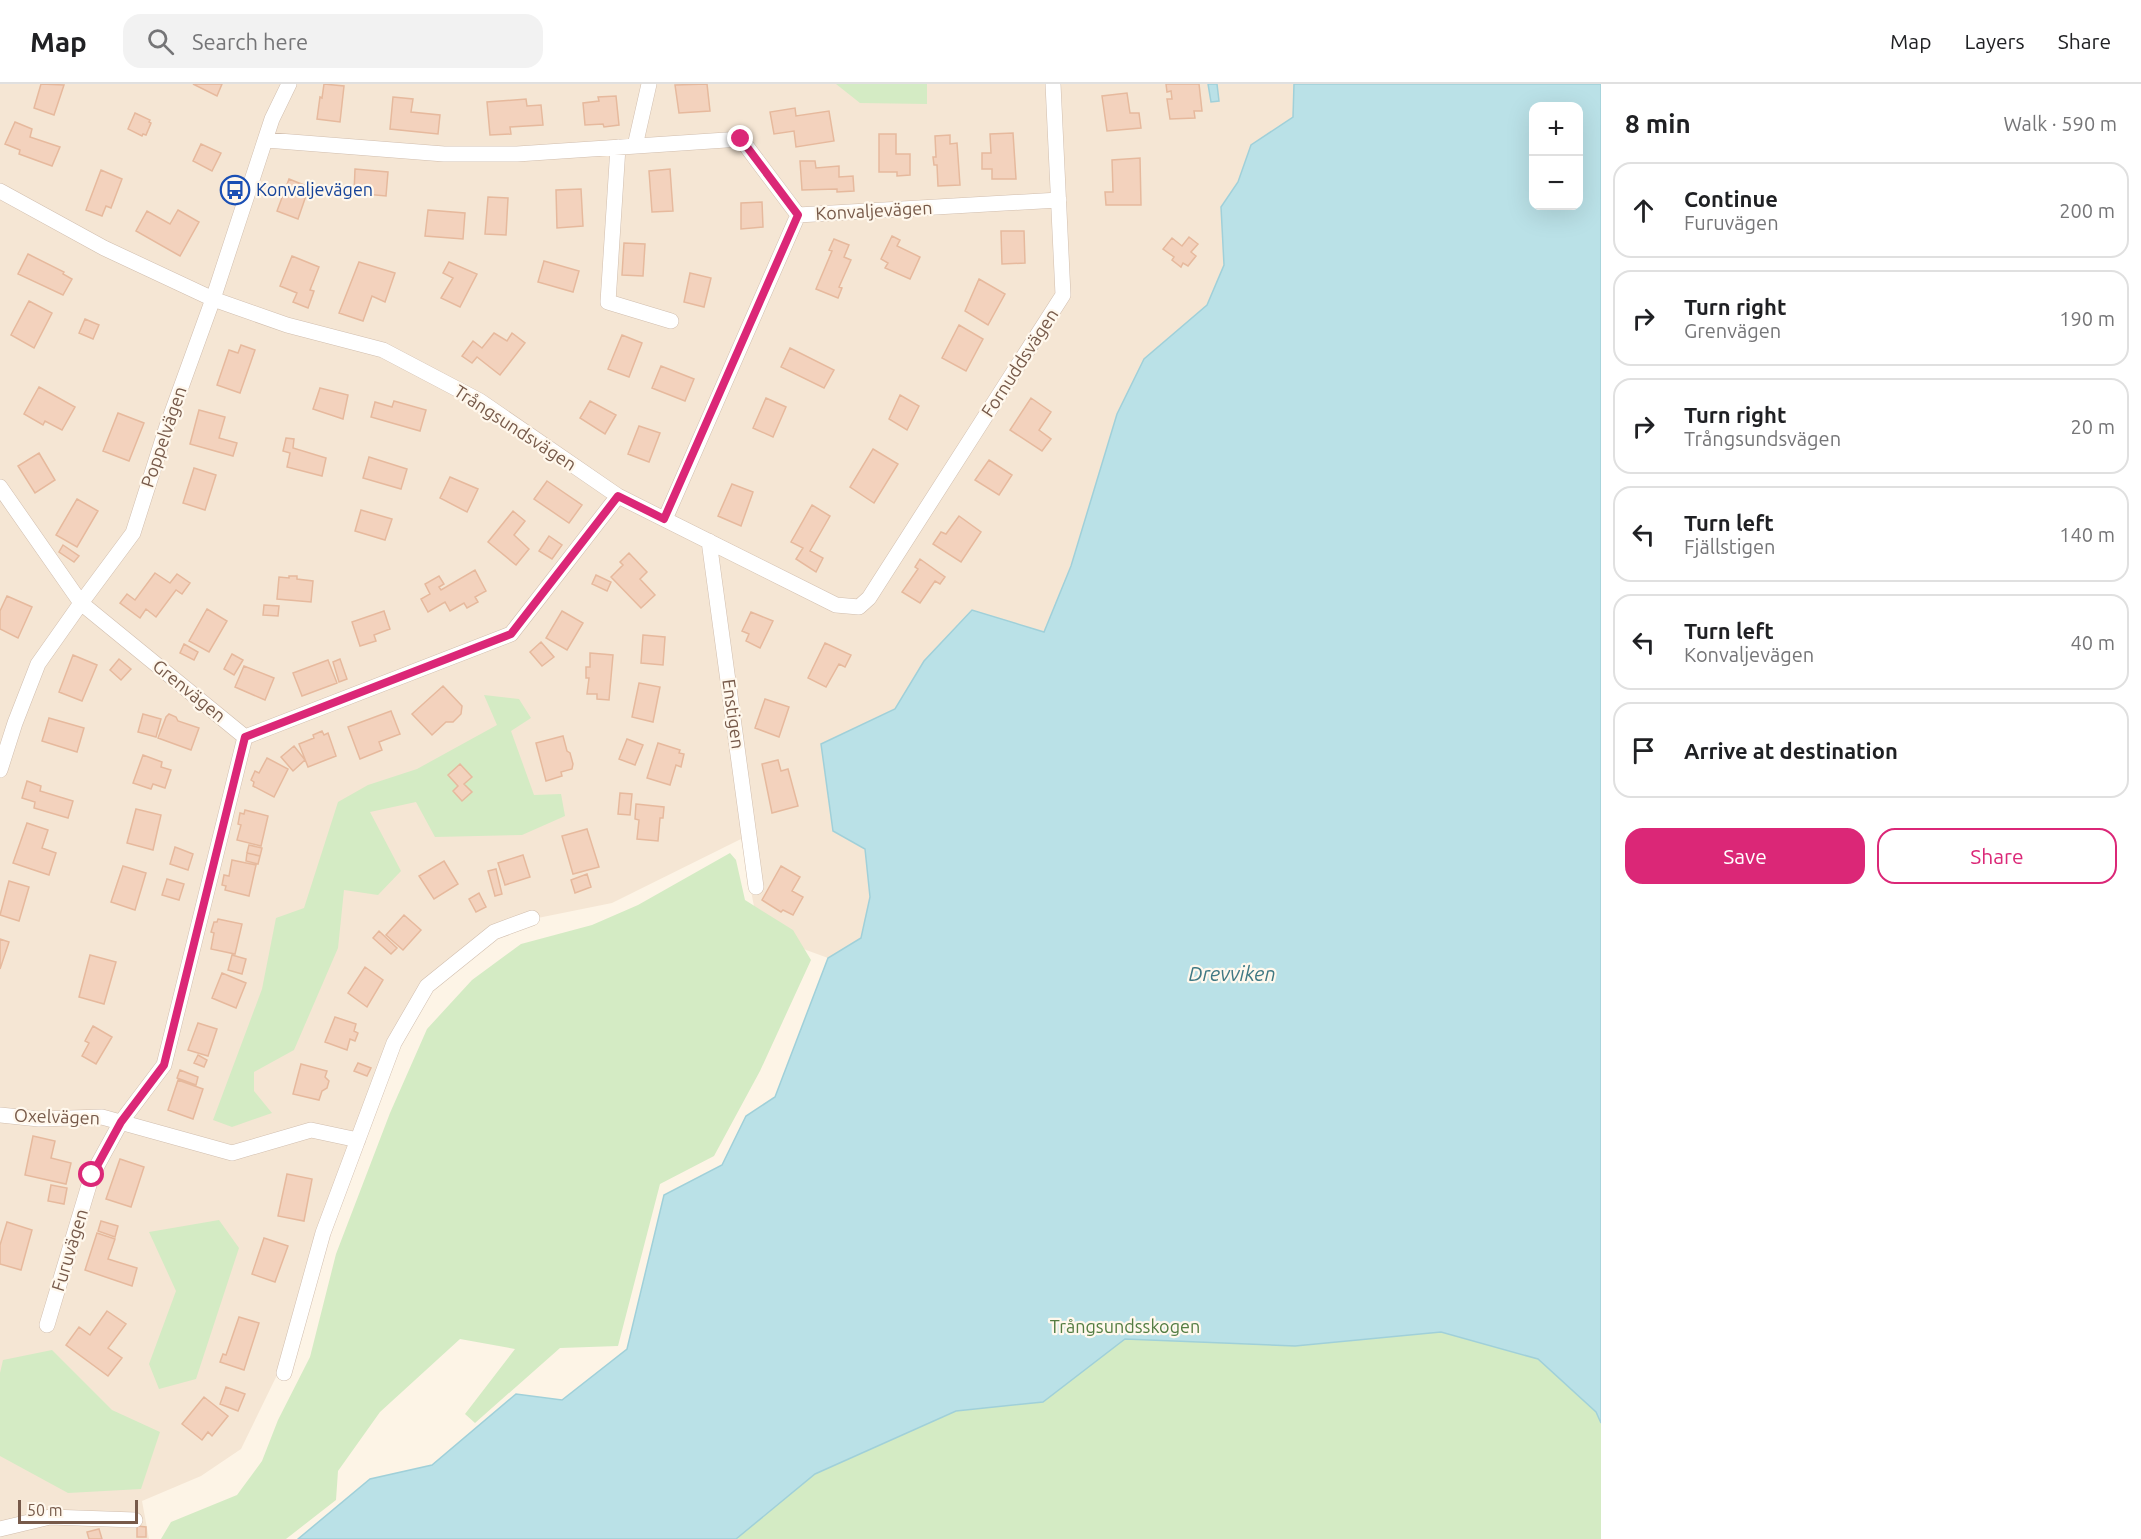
<!DOCTYPE html>
<meta charset="utf-8">
<style>
:root{--surface:#fff;--page:#f2f2f2;--text:#202124;--muted:#757577;--line:#e0e0e0;--accent:#db2777}
body{margin:0;font-family:Ubuntu,sans-serif;background:var(--page);color:var(--text)}
.controls{position:absolute;right:18px;top:18px;display:grid;overflow:hidden;border-radius:12px;box-shadow:0 6px 24px #0002}
.controls button{width:54px;height:54px;display:grid;place-items:center;padding:0;border:0;border-bottom:2px solid var(--line);background:var(--surface);color:var(--text);font:30px sans-serif}
.scale{position:absolute;left:18px;bottom:15px;width:120px;box-sizing:border-box;padding-left:6px;border:3px solid #775a4a;border-top:0;font-size:16px;line-height:21px;white-space:nowrap;color:#775a4a;-webkit-text-stroke:4px #fff8ed;paint-order:stroke}
.stop{position:absolute;width:18px;height:18px;margin:-14px;border:4px solid #db2777;border-radius:50%;background:#fff}
.stop.end{background:#db2777;border-color:#fff;box-shadow:0 2px 6px #0008}
.list{margin:0;padding:0;list-style:none}
h2{display:flex;justify-content:space-between;align-items:center;height:78px;margin:0;padding:0 24px;font-size:26px}
h2 small{font-size:20px;font-weight:400;color:var(--muted)}
.list li{display:grid;grid-template-columns:39px 1fr auto;gap:18px;align-items:center;box-sizing:border-box;height:96px;margin:0 12px 12px;padding:0 12px;border:2px solid var(--line);border-radius:18px}
.list b{display:block;font-size:22px;white-space:nowrap}
.list p{margin:0;font-size:20px;white-space:nowrap;color:var(--muted)}
.list em{font-size:20px;font-style:normal;color:var(--muted)}
.actions{display:flex;gap:12px;padding:18px 24px}
.actions a{flex:1;padding:14px 0;border:2px solid var(--accent);border-radius:18px;text-align:center;font-size:21px;color:var(--accent)}
.actions .main{background:var(--accent);color:#fff}
.icon{flex:none;width:33px;height:33px;fill:none;stroke:currentColor;stroke-width:2;stroke-linecap:round;stroke-linejoin:round}
.map{position:relative;flex:none;width:1601px;height:1455px;overflow:hidden}
header{display:flex;align-items:center;gap:36px;box-sizing:border-box;height:84px;padding:0 30px;background:var(--surface);border-bottom:2px solid var(--line)}
header strong{font-size:28px}
nav{display:flex;gap:33px;margin-inline-start:auto;font-size:21px}
.search{width:420px;height:54px;background:var(--page);display:flex;align-items:center;gap:15px;box-sizing:border-box;padding:0 21px;border-radius:18px;color:var(--muted);font-size:22px}
main{display:flex}
aside{flex:1;background:var(--surface)}
.map>svg:first-child{display:block}
.residential{fill:#f5e6d4}
.green{fill:#d4ebc4}
.water{fill:#bae1e7;stroke:#a0d0d9;stroke-width:1.5;fill-rule:evenodd}
.building{fill:#f3d2bd;stroke:#e6b99d;stroke-width:1.5}
.lines{fill:none;stroke-linecap:round;stroke-linejoin:round}
.minor-casing{stroke:#d1beae;stroke-width:16}
.minor{stroke:#fff;stroke-width:15}
.route{stroke:#db2777;stroke-width:8}
.labels{text-anchor:middle;stroke-width:4.5;stroke-linejoin:round;paint-order:stroke}
.transit-label{font-size:18px;fill:#164399;stroke:#fff8ed;text-anchor:start}
.street-label{font-size:18px;fill:#775a4a;stroke:#fff8ed}
.park-label{font-size:18px;fill:#537d42;stroke:#fff8ed}
.water-label{font-size:20px;font-style:italic;fill:#3f7883;stroke:#fff8ed}
</style>
<header>
<strong>Map</strong>
<div class="search"><svg class="icon" aria-label="search" viewBox="0 0 24 24"><circle cx="10" cy="10" r="6"/><path d="M15 15l6 6"/></svg>Search here</div>
<nav><a>Map</a><a>Layers</a><a>Share</a></nav>
</header>
<main>
<div class="map">
<svg width="1601" height="1455" viewBox="0 0 1601 1455">
<rect width="100%" height="100%" fill="#fdf4e6"/>
<path class="residential" d="M0,0H1294L1293,33L1251,61L1238,98L1221,122L1224,181L1207,221L1144,275L1117,330L1071,482L1044,548L924,577L895,625L821,660L833,747L865,765L870,813L861,855L828,874L798,863L758,843L741,755L612,819L493,843L422,899L277,1291L241,1365L201,1392L142,1417L149,1455H0Z"/>
<path class="green" d="M836,0H927V20L860,19Z
M484,611L519,615L531,634L511,647L534,711L561,710L565,732L522,751L435,753L416,718L370,728L401,787L378,811L344,806L338,864L294,966L254,988V1007L272,1029L232,1043L213,1036L262,905L276,834L304,824L338,718L368,701L417,685L497,641Z
M730,769L736,776L745,816L793,846L811,876L760,987L714,1072L660,1100L618,1262L560,1264L475,1339L465,1330L515,1265L460,1255L380,1328L338,1387L336,1416L286,1455H161L171,1438L237,1411L262,1377L278,1336L310,1273L336,1170L390,1029L427,945L472,896L521,860L592,841L638,821Z
M1060,1016L1601,1109V1455H530Z
M219,1136L239,1164L196,1295L159,1305L149,1280L176,1207L149,1148Z
M52,1266L112,1326L160,1348L141,1405L68,1409L0,1372V1289L3,1276Z"/>
<path class="water" d="M1208,0H1217L1219,17L1211,18Z
M1294,0H1601V1339L1596,1328L1538,1275L1441,1248L1295,1262L1125,1255L1043,1318L956,1327L815,1390L736,1455H298L370,1395L432,1381L516,1310L562,1316L627,1265L664,1111L722,1081L746,1032L775,1013L828,874L861,854L870,813L865,765L833,747L821,660L895,625L924,577L972,526L1044,548L1071,482L1117,330L1144,275L1207,221L1224,181L1221,123L1238,98L1251,61L1293,33ZM1578,22V122H1534V22Z"/>
<path class="building" d="M41,0L64,1L54,31L34,24Z
M193,0H222L217,12Z
M324,0L344,2L340,38L317,35L320,13L322,14Z
M707,0L710,27L679,29L675,1Z
M1166,0H1199L1202,27H1194L1195,34L1170,35L1167,15H1172L1171,7L1167,8Z
M1127,9L1130,29H1139L1141,44L1107,47L1102,12Z
M616,12L619,41L604,43L603,40L585,41L583,19L599,17L598,13Z
M393,13L413,15L411,28L440,31L438,50L390,45Z
M526,15L527,22L541,21L543,41L510,43L511,50L490,51L487,18Z
M795,24L796,32L829,27L834,57L796,63L794,47L774,50L770,28Z
M135,29L150,36L149,38L151,39L146,51L143,50L142,52L128,45Z
M15,38L32,45L30,53L60,63L52,82L19,70L20,66L5,60Z
M1013,49L1016,95H992V85H982V69H991L990,50Z
M879,50H896V70H910V91L897,92V88H879Z
M950,51V60L957,59L960,101L938,102L937,81H934L933,73H936L935,52Z
M201,60L221,69L212,87L193,77Z
M1140,74L1141,121H1106L1105,108H1113L1112,76Z
M800,77H815L816,84L839,82V93L853,92L854,107L837,108V105L802,106Z
M355,85L388,88L386,112L354,109Z
M670,85L673,127L652,128L649,87Z
M101,86L122,95L111,124L106,122L102,132L86,126Z
M289,95L309,103L298,135L277,127Z
M581,105L583,142L557,144L556,106Z
M488,113L508,114L506,151L485,150Z
M762,118L763,143L741,145V119Z
M178,126L199,138L180,172L136,147L147,127L170,140Z
M428,126L465,129L463,155L425,152Z
M1001,147H1024L1025,179L1002,180Z
M892,152L900,156L897,162L920,173L910,195L885,184L888,179L881,175Z
M1189,153L1198,160L1191,168L1196,172L1188,182L1183,179L1181,183L1172,176L1174,173L1163,165L1172,154L1182,162Z
M834,155L849,161L844,173L851,176L839,203L842,204L838,214L816,205L832,167L829,166Z
M624,159L645,160L643,192L622,191Z
M28,170L64,188L63,190L72,195L63,211L18,190Z
M292,172L319,183L310,206L314,207L308,224L293,218L297,209L280,202Z
M544,177L579,187L573,208L538,198Z
M359,178L395,189L385,218L372,212L363,237L339,229Z
M449,178L477,190L460,223L441,214L453,194L443,189Z
M690,189L711,194L704,223L684,218Z
M979,195L1005,210L988,241L965,227Z
M29,217L52,229L34,264L11,251Z
M85,235L99,241L93,255L79,249Z
M959,241L983,255L966,287L942,274Z
M494,249L507,257L512,249L525,259L500,291L477,273L472,279L462,272L473,257L482,264Z
M622,251L642,259L629,293L608,285Z
M241,261L255,266L240,309L217,301L229,266L238,269Z
M790,264L834,286L824,304L781,283Z
M661,282L694,295L685,317L652,304Z
M39,303L75,323L62,346L45,337L43,341L24,330Z
M320,304L348,311L343,335L313,325Z
M900,311L919,322L907,346L889,335Z
M766,314L786,323L773,353L753,344Z
M1031,314L1051,328L1039,346L1051,355L1042,367L1010,346Z
M394,317L426,326L420,347L371,333L375,318L392,323Z
M590,317L616,331L605,350L580,334Z
M199,326L225,333L219,354L237,359L233,372L190,360Z
M118,329L144,339L129,377L103,367Z
M639,342L660,349L649,378L628,370Z
M286,354L294,355L293,364L326,374L322,392L287,383L290,369L283,367Z
M873,365L898,380L874,419L850,403Z
M39,369L55,396L35,409L18,382Z
M369,373L407,385L401,405L363,394Z
M989,376L1012,391L999,411L975,396Z
M194,384L216,391L205,426L183,419Z
M450,393L478,405L467,428L440,414Z
M547,397L582,421L569,439L534,415Z
M732,400L753,408L741,442L718,432Z
M77,415L98,427L77,463L56,451Z
M812,421L830,432L810,467L823,474L816,488L796,475L803,464L791,458Z
M361,426L392,435L385,456L355,447Z
M513,427L525,437L514,451L529,465L516,481L488,458Z
M959,432L981,448L961,478L933,460L941,448L946,450Z
M549,452L562,461L552,475L539,467Z
M63,461L79,472L74,478L59,468Z
M629,469L647,488L640,495L655,511L641,524L611,493L623,481L620,478Z
M920,475L945,493L940,500L935,497L920,519L902,508L918,485L915,483Z
M475,486L486,507L475,513L478,518L467,524L464,519L450,527L445,518L428,528L421,515L430,510L425,500L439,492L444,500L439,503L441,506Z
M155,489L170,499L177,490L190,499L182,510L176,506L156,533L146,525L140,534L120,519L127,510L135,516Z
M596,491L611,498L607,507L592,500Z
M289,492H297V495L313,497L311,518L277,515L279,493L289,494Z
M7,512L32,523L18,554L0,545V527Z
M264,521L279,522L278,532L263,531Z
M207,525L227,537L209,568L189,557Z
M384,527L390,545L374,551L376,557L360,562L352,538Z
M562,527L583,539L567,566L546,554Z
M751,528L773,537L760,564L746,557L749,550L742,547Z
M643,551L665,553L663,581L641,579Z
M541,558L554,573L542,582L530,568Z
M825,559L851,571L845,583L839,580L826,603L808,594Z
M184,560L198,568L194,576L180,569Z
M590,569L613,571L609,616L597,615V610H587L589,594H586V583H590Z
M232,570L243,576L234,591L224,585Z
M73,571L97,581L82,617L59,608Z
M119,575L131,585L121,596L110,586Z
M340,575L347,595L339,598L333,578Z
M328,576L337,599L302,612L293,589Z
M244,582L274,594L265,616L235,603Z
M639,599L660,603L653,638L632,633Z
M443,602L462,622L461,630L453,638H446L432,651L412,630Z
M765,615L789,623L779,653L755,644Z
M391,627L400,650L379,658L382,666L360,675L348,643Z
M143,630L161,635L156,653L138,648Z
M169,630L176,633L178,637L199,644L191,666L158,654L166,633Z
M49,634L84,644L77,668L42,657Z
M322,647L324,651L328,649L336,672L308,683L299,660L314,654L313,651Z
M563,652L567,667L570,669L573,680L572,685L561,688L562,692L546,697L536,659Z
M627,655L643,661L635,681L619,675Z
M658,659L680,666L679,669L684,670L681,683L676,681L670,701L647,694Z
M294,662L305,676L293,687L281,673Z
M143,671L162,678L161,683L171,686L165,704L153,700L151,705L133,699Z
M267,674L288,685L274,713L253,702L254,698L251,696L255,687L259,689Z
M778,676L781,687L788,685L798,722L772,729L762,680Z
M460,680L472,693L464,700L472,708L462,717L453,707L458,702L448,691Z
M27,697L41,702L40,707L73,717L68,734L34,724L35,718L22,714Z
M620,709L632,710L630,731L618,730Z
M636,720L664,723L663,734H660L658,757L637,755L639,736L635,735Z
M136,725L161,731L153,766L127,759Z
M245,726L268,732L261,762L237,756L241,741L238,740L240,729L244,730Z
M27,739L48,746L42,764L56,769L49,791L13,779Z
M587,745L599,783L573,790L562,752Z
M249,761L262,764L260,772L247,769Z
M175,763L193,770L188,786L170,780Z
M247,769L260,772L258,780L246,777Z
M523,771L530,793L505,801L498,779Z
M232,776L256,781L249,812L225,806L226,802L222,801L224,791L229,792Z
M444,777L458,800L434,815L419,792Z
M123,782L146,789L135,826L111,818Z
M781,782L800,793L792,807L803,813L793,831L783,826L781,828L762,816Z
M496,785L502,810L495,812L488,787Z
M587,790L591,803L575,809L571,796Z
M167,795L184,800L179,816L162,811Z
M9,797L29,803L19,837L0,831Z
M479,809L486,823L476,828L469,815Z
M404,831L421,846L403,866L386,851Z
M218,835L242,840L235,870L211,865L214,849L211,848L214,838H217Z
M379,847L397,864L391,870L373,854Z
M0,855L9,858L0,885Z
M90,871L116,878L104,920L79,913Z
M232,871L246,875L242,890L228,886Z
M365,883L383,896L367,923L348,909Z
M222,889L246,899L236,924L212,914Z
M335,933L356,940L354,947L358,949L355,957L350,955L347,966L325,958Z
M198,939L217,945L208,972L188,966Z
M93,942L112,953L96,980L82,972L89,959L85,957Z
M198,971L207,976L204,983L194,979Z
M358,979L371,984L367,992L354,987Z
M301,980L327,987L325,993L329,997L327,1004L322,1007L319,1016L293,1010Z
M180,986L198,993L196,1001L177,994Z
M178,996L203,1005L193,1035L168,1026Z
M33,1052L55,1057L51,1074L71,1079L66,1100L25,1091Z
M120,1075L144,1083L131,1123L106,1115Z
M287,1090L312,1095L304,1137L278,1132Z
M51,1101L67,1104L64,1120L48,1117Z
M101,1137L118,1142L115,1153L98,1147Z
M7,1138L32,1146L21,1186L0,1180V1161Z
M97,1149L115,1155L108,1175L137,1184L132,1202L85,1186Z
M264,1154L288,1162L275,1198L252,1190Z
M107,1227L126,1240L108,1264L122,1274L108,1292L66,1261L79,1243L90,1251Z
M239,1233L259,1239L244,1286L220,1278L223,1270L226,1271Z
M226,1303L245,1310L238,1327L220,1320Z
M204,1313L228,1332L212,1352L208,1348L202,1356L182,1340Z
M137,1442L146,1443V1453H137Z
M99,1445L102,1455H89L87,1448Z"/>
<g class="lines">
<g class="minor-casing">
<path id="minor" d="M266,56L444,70H517L741,55L798,131L1059,116
M635,62L649,0
M618,63L608,218L671,237
M0,107L104,164L213,215L287,241L383,266L480,317L618,412L836,521L859,523L869,514L1063,211L1053,0
M0,403L81,519L245,653L511,550L618,412
M665,435L798,131
M709,457L756,803
M0,686L15,639L38,580L81,519L133,449L167,342L213,215L272,35L289,0
M0,1031L39,1035L102,1033L232,1069L311,1046L358,1056
M47,1241L92,1091L121,1038L164,981L245,653
M284,1289L323,1149L394,959L427,902L494,848L532,834
M0,1445L50,1433L135,1436"/>
</g>
<use href="#minor" class="minor"/>
</g>
<g class="lines">
<path class="route" d="M92,1091L121,1038L164,981L245,653L511,550L618,412L664,435L798,131L741,55"/>
</g>
<defs>
<g id="bus-ring" transform="scale(1.5)"><circle r="9.5" fill="#fff8ed" stroke="#1a4fb4" stroke-width="1.5"/><path d="M-5-6H5V4H4V6H2V4H-2V6H-4V4H-5ZM-3.5-4V0h7V-4ZM-3.5 1.2v1.5H-2V1.2ZM2 1.2v1.5H3.5V1.2Z" fill="#1a4fb4"/></g>
</defs>
<g fill-rule="evenodd">
<use href="#bus-ring" x="235" y="106"/>
</g>
<g class="labels">
<g class="transit-label">
<text x="256" y="112">Konvaljevägen</text>
</g>
<g class="street-label">
<text transform="translate(874 127) rotate(-3)" y="6">Konvaljevägen</text>
<text transform="translate(1020 279) rotate(-57)" y="6">Fornuddsvägen</text>
<text transform="translate(515 344) rotate(33)" y="6">Trångsundsvägen</text>
<text transform="translate(164 353) rotate(-71)" y="6">Poppelvägen</text>
<text transform="translate(189 607) rotate(39)" y="6">Grenvägen</text>
<text transform="translate(733 630) rotate(82)" y="6">Enstigen</text>
<text transform="translate(57 1033) rotate(2)" y="6">Oxelvägen</text>
<text transform="translate(70 1166) rotate(-73)" y="6">Furuvägen</text>
</g>
<g class="park-label">
<text x="1125" y="1249">Trångsundsskogen</text>
</g>
<g class="water-label">
<text x="1232" y="897">Drevviken</text>
</g>
</g>
</svg>
<div class="controls">
<button>+</button>
<button>−</button>
</div>
<div class="scale">50 m</div>
<div class="stop" style="left:92px;top:1091px"></div>
<div class="stop end" style="left:741px;top:55px"></div>
</div>
<aside>
<h2>8 min<small>Walk · 590 m</small></h2>
<ul class="list">
<li><svg class="icon" aria-label="ahead" viewBox="0 0 24 24"><path d="M12 20V5M6 11l6-6 6 6"/></svg><div><b>Continue</b><p>Furuvägen</p></div><em>200 m</em></li>
<li><svg class="icon" aria-label="right" viewBox="0 0 24 24"><path d="M7 20v-9h11M14 6l5 5-5 5"/></svg><div><b>Turn right</b><p>Grenvägen</p></div><em>190 m</em></li>
<li><svg class="icon" aria-label="right" viewBox="0 0 24 24"><path d="M7 20v-9h11M14 6l5 5-5 5"/></svg><div><b>Turn right</b><p>Trångsundsvägen</p></div><em>20 m</em></li>
<li><svg class="icon" aria-label="left" viewBox="0 0 24 24"><path d="M17 20v-9H6M10 6l-5 5 5 5"/></svg><div><b>Turn left</b><p>Fjällstigen</p></div><em>140 m</em></li>
<li><svg class="icon" aria-label="left" viewBox="0 0 24 24"><path d="M17 20v-9H6M10 6l-5 5 5 5"/></svg><div><b>Turn left</b><p>Konvaljevägen</p></div><em>40 m</em></li>
<li><svg class="icon" aria-label="arrive" viewBox="0 0 24 24"><path d="M6 21V4h12l-3 4 3 4H6"/></svg><div><b>Arrive at destination</b></div></li>
</ul>
<div class="actions"><a class="main">Save</a><a>Share</a></div>
</aside>
</main>
